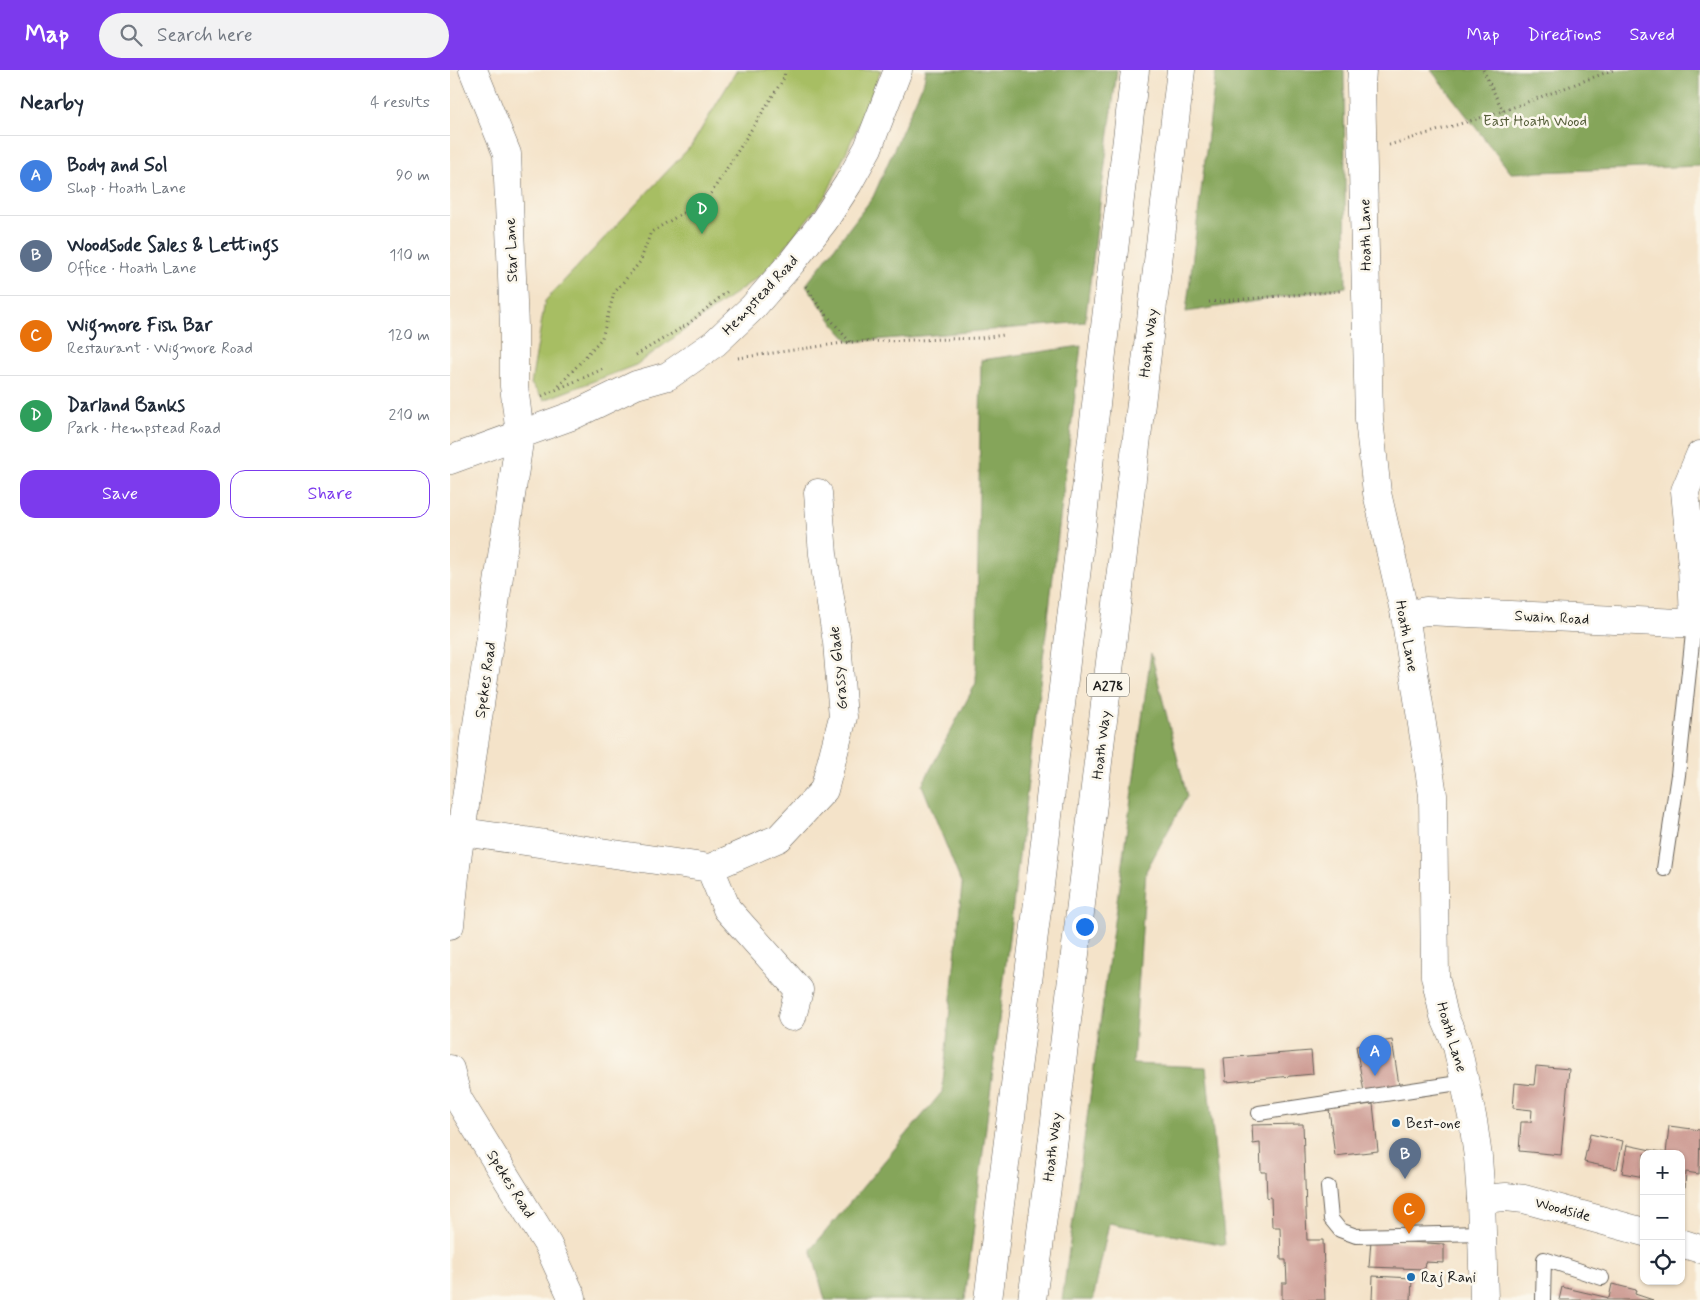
<!DOCTYPE html>
<meta charset="utf-8">
<style>
:root{--surface:#fff;--page:#f2f2f3;--text:#1f2937;--muted:#747a83;--line:#e0e1e3;--accent:#7c3aed}
body{margin:0;font-family:Mynerve,sans-serif;background:var(--page);color:var(--text)}
.controls{position:absolute;right:15px;bottom:15px;display:grid;overflow:hidden;border-radius:10px;box-shadow:0 1px 4px #0004}
.controls button{width:45px;height:45px;display:grid;place-items:center;padding:0;border:0;border-bottom:1px solid var(--line);background:var(--surface);color:var(--text);font:25px sans-serif}
.you{position:absolute;left:634px;top:856px;width:18px;height:18px;margin:-12px;border:4px solid #fff;border-radius:50%;background:#1a73e8;box-shadow:0 0 0 8px #1a73e833}
.badge{display:grid;place-items:center;width:32px;height:32px;border-radius:50%;background:var(--accent);color:#fff;font-size:16px;font-weight:700}
.pin{position:absolute;translate:-50% -41px;filter:drop-shadow(0 1px 2px #0008)}
.pin::after{content:'';position:absolute;top:26px;width:18px;height:15px;background:inherit;clip-path:polygon(0 0,100% 0,50% 100%)}
.list{margin:0;padding:0;list-style:none}
h2{display:flex;justify-content:space-between;align-items:center;height:65px;margin:0;padding:0 20px;font-size:21px}
h2 small{font-size:16px;font-weight:400;color:var(--muted)}
.list li{display:grid;grid-template-columns:32px 1fr auto;gap:15px;align-items:center;box-sizing:border-box;height:80px;padding:0 20px;border-top:1px solid var(--line)}
.list b{display:block;font-size:19px;white-space:nowrap}
.list p{margin:0;font-size:16px;white-space:nowrap;color:var(--muted)}
.list em{font-size:16px;font-style:normal;color:var(--muted)}
.actions{display:flex;gap:10px;padding:15px 20px}
.actions a{flex:1;padding:11px 0;border:1px solid var(--accent);border-radius:15px;text-align:center;font-size:18px;color:var(--accent)}
.actions .main{background:var(--accent);color:#fff}
.icon{flex:none;width:28px;height:28px;fill:none;stroke:currentColor;stroke-width:2;stroke-linecap:round;stroke-linejoin:round}
.map{position:relative;flex:none;width:1250px;height:1230px;overflow:hidden}
header{display:flex;align-items:center;gap:30px;box-sizing:border-box;height:70px;padding:0 25px;background:var(--accent);color:#fff}
header strong{font-size:24px}
nav{display:flex;gap:28px;margin-inline-start:auto;font-size:18px}
.search{width:350px;height:45px;background:var(--page);display:flex;align-items:center;gap:12px;box-sizing:border-box;padding:0 18px;border-radius:28px;color:var(--muted);font-size:19px}
main{display:flex}
aside{flex:1;background:var(--surface)}
.map>svg:first-child{display:block}
.green{fill:#a7be64;stroke:#626d40}
.forest{fill:#85a55a;stroke:#50603b}
.building{fill:#cc9991}
.lines{fill:none;stroke-linecap:round;stroke-linejoin:round}
.lane-casing{stroke:#686259;stroke-width:16}
.street-casing{stroke:#686259;stroke-width:29}
.secondary-casing{stroke:#686259;stroke-width:29}
.primary-casing{stroke:#686259;stroke-width:29}
.path{stroke:#686259;stroke-width:3;stroke-dasharray:1 4;stroke-linecap:butt}
.lane{stroke:#fff;stroke-width:14}
.street{stroke:#fff;stroke-width:28}
.secondary{stroke:#fff;stroke-width:28}
.primary{stroke:#fff;stroke-width:28}
.poi-dot{fill:#1f6fb2;stroke:#fbf7ec;stroke-width:2}
.labels{text-anchor:middle;stroke-width:5;stroke-linejoin:round;paint-order:stroke}
.shield{fill:#fbf7ec;stroke:#5f5e5a;stroke-width:1}
.shield-label{font-size:14px;font-weight:bold;fill:#1c1c1c}
.park-label{font-size:15px;fill:#545d39;stroke:#fbf7ec}
.street-label{font-size:15px;fill:#1c1c1c;stroke:#fbf7ec}
.poi-label{font-size:15px;fill:#1c1c1c;stroke:#fbf7ec;text-anchor:start}
</style>
<header>
<strong>Map</strong>
<div class="search"><svg class="icon" aria-label="search" viewBox="0 0 24 24"><circle cx="10" cy="10" r="6"/><path d="M15 15l6 6"/></svg>Search here</div>
<nav><a>Map</a><a>Directions</a><a>Saved</a></nav>
</header>
<main>
<aside>
<h2>Nearby<small>4 results</small></h2>
<ul class="list">
<li><span class="badge" style="background:#3f7fe0">A</span><div><b>Body and Sol</b><p>Shop · Hoath Lane</p></div><em>90 m</em></li>
<li><span class="badge" style="background:#5c6f8a">B</span><div><b>Woodsode Sales &amp; Lettings</b><p>Office · Hoath Lane</p></div><em>110 m</em></li>
<li><span class="badge" style="background:#e8710a">C</span><div><b>Wigmore Fish Bar</b><p>Restaurant · Wigmore Road</p></div><em>120 m</em></li>
<li><span class="badge" style="background:#2e9e5b">D</span><div><b>Darland Banks</b><p>Park · Hempstead Road</p></div><em>210 m</em></li>
</ul>
<div class="actions"><a class="main">Save</a><a>Share</a></div>
</aside>
<div class="map">
<svg width="1250" height="1230" viewBox="0 0 1250 1230">
<rect width="100%" height="100%" fill="#fbf7ec"/>
<filter id="ink" filterUnits="userSpaceOnUse"><feTurbulence type="fractalNoise" baseFrequency=".02" numOctaves="2"/><feDisplacementMap in="SourceGraphic" scale="10" xChannelSelector="R" yChannelSelector="G"/><feConvolveMatrix kernelMatrix="1 2 1 2 8 2 1 2 1" color-interpolation-filters="sRGB"/></filter>
<filter id="wash" filterUnits="userSpaceOnUse"><feTurbulence type="fractalNoise" baseFrequency=".0096" numOctaves="4" result="noise"/><feDisplacementMap in="SourceGraphic" scale="20" xChannelSelector="R" yChannelSelector="G"/><feGaussianBlur stdDeviation="1.12" result="paint"/><feColorMatrix in="noise" values="0 0 0 0 0 0 0 0 0 0 0 0 0 0 0 0 0 1.4 0 .05"/><feComposite in="paint" operator="in"/></filter>
<g filter="url(#wash)">
<rect width="100%" height="100%" fill="#f4e3c9"/>
<path class="green" d="M287,0H431L410,52L376,126L315,202L186,295L94,330L81,314L95,231L241,76Z"/>
<path class="forest" d="M476,0H667L635,252L400,272L386,257L356,215L423,127L474,11Z
M766,0H894L896,217L736,242Z
M981,0H1250V96L1061,103Z
M631,276L515,1230H375L361,1179L492,1022L512,815L472,715L526,613L531,290Z
M701,583L737,726L696,801L683,994L756,997L775,1175L659,1153L643,1230H612Z"/>
<g id="blocks">
<path class="building" d="M942,970L949,1015L914,1022L906,976Z
M861,981L863,1004L776,1012L774,988Z
M1086,996L1119,999L1111,1085L1069,1081L1071,1052H1081L1082,1040L1063,1038L1065,1013L1084,1015Z
M923,1034L928,1081L885,1086L879,1039Z
M853,1054L857,1170H873L875,1230H832V1213H837L836,1190H831L830,1157H822L821,1127L817,1128L816,1102H811L810,1073L803,1074L802,1055Z
M1219,1056L1250,1060L1249,1104L1236,1102L1235,1117H1231V1084H1216Z
M1140,1064L1173,1071L1167,1099L1134,1092Z
M1177,1075L1215,1083V1084H1194V1107L1172,1103Z
M921,1170L994,1174V1193L975,1192L974,1199L919,1197Z
M923,1206L962,1208L961,1230H922Z
M1162,1214L1186,1220L1185,1224L1203,1230H1109L1112,1217L1159,1228Z"/>
</g>
</g>
<g filter="url(#ink)">
<use href="#blocks" fill-opacity="0" stroke="#686259" stroke-width="1"/>
<g class="lines">
<g class="lane-casing">
<path id="lane" d="M1214,799L1228,705L1244,554
M809,1043L1015,1012
M878,1117L881,1149L890,1160L906,1166L1032,1163
M1093,1230L1094,1189L1152,1208"/>
</g>
<g class="street-casing">
<path id="street" d="M955,545L976,541L1250,554
M1244,554L1242,495L1235,421L1250,385
M13,762L260,798L329,768L374,720L393,647L387,572L373,484L368,423
M260,798L277,839L349,920L342,947
M0,855L6,796L70,365L64,316V256L57,84L23,0
M0,999L8,1029L98,1175L122,1227L121,1230
M1031,1129L1056,1127L1074,1129L1194,1162
M1231,1173L1250,1179"/>
</g>
<g class="secondary-casing">
<path id="secondary" d="M912,0L911,16L919,349L927,423L955,545L983,725L985,906L994,946L1007,976L1023,1051L1028,1087L1031,1129L1034,1230
M0,390L124,345L186,315L218,306L265,273L303,237L342,192L374,151L398,114L418,78L448,0"/>
</g>
<g class="primary-casing">
<path id="primary" d="M538,1230L588,832L685,0
M582,1230L598,1109L731,0"/>
</g>
<path class="path" d="M1033,0L1053,41
M939,75L1053,41L1163,0
M356,216L369,236L400,272
M759,232L890,221
M186,285L238,254L279,220
M288,288L400,272L530,268L554,265
M109,316L152,268L164,223L190,192L201,162L258,128L334,8L335,0
M92,326L153,299"/>
<use href="#lane" class="lane"/>
<use href="#street" class="street"/>
<use href="#secondary" class="secondary"/>
<use href="#primary" class="primary"/>
</g>
</g>
<g class="poi-dot">
<circle cx="946" cy="1053" r="5"/>
<circle cx="961" cy="1207" r="5"/>
</g>
<g class="labels">
<rect class="shield" x="637" y="603.5" width="42" height="23" rx="4"/>
<g class="shield-label">
<text x="658" y="620">A278</text>
</g>
<g class="park-label">
<text x="1085" y="56">East Hoath Wood</text>
</g>
<g class="street-label">
<text transform="translate(915 165) rotate(-91)" y="5">Hoath Lane</text>
<text transform="translate(61 180) rotate(-92)" y="5">Star Lane</text>
<text transform="translate(310 225) rotate(-47)" y="5">Hempstead Road</text>
<text transform="translate(698 273) rotate(-83)" y="5">Hoath Way</text>
<text transform="translate(1102 547) rotate(3)" y="5">Swain Road</text>
<text transform="translate(957 566) rotate(80)" y="5">Hoath Lane</text>
<text transform="translate(388 598) rotate(-96)" y="5">Grassy Glade</text>
<text transform="translate(35 610) rotate(-82)" y="5">Spekes Road</text>
<text transform="translate(651 675) rotate(-83)" y="5">Hoath Way</text>
<text transform="translate(1002 967) rotate(73)" y="5">Hoath Lane</text>
<text transform="translate(602 1077) rotate(-83)" y="5">Hoath Way</text>
<text transform="translate(61 1114) rotate(58)" y="5">Spekes Road</text>
<text transform="translate(1113 1139) rotate(15)" y="5">Woodside</text>
</g>
<g class="poi-label">
<text x="956" y="1058">Best-one</text>
<text x="971" y="1212">Raj Rani</text>
</g>
</g>
</svg>
<div class="controls">
<button>+</button>
<button>−</button>
<button><svg class="icon" aria-label="locate" viewBox="0 0 24 24"><circle cx="12" cy="12" r="6"/><path d="M12 2v4M12 18v4M2 12h4M18 12h4"/></svg></button>
</div>
<div class="you"></div>
<div class="pin badge" style="left:925px;top:1006px;background:#3f7fe0">A</div>
<div class="pin badge" style="left:955px;top:1109px;background:#5c6f8a">B</div>
<div class="pin badge" style="left:959px;top:1164px;background:#e8710a">C</div>
<div class="pin badge" style="left:252px;top:164px;background:#2e9e5b">D</div>
</div>
</main>
